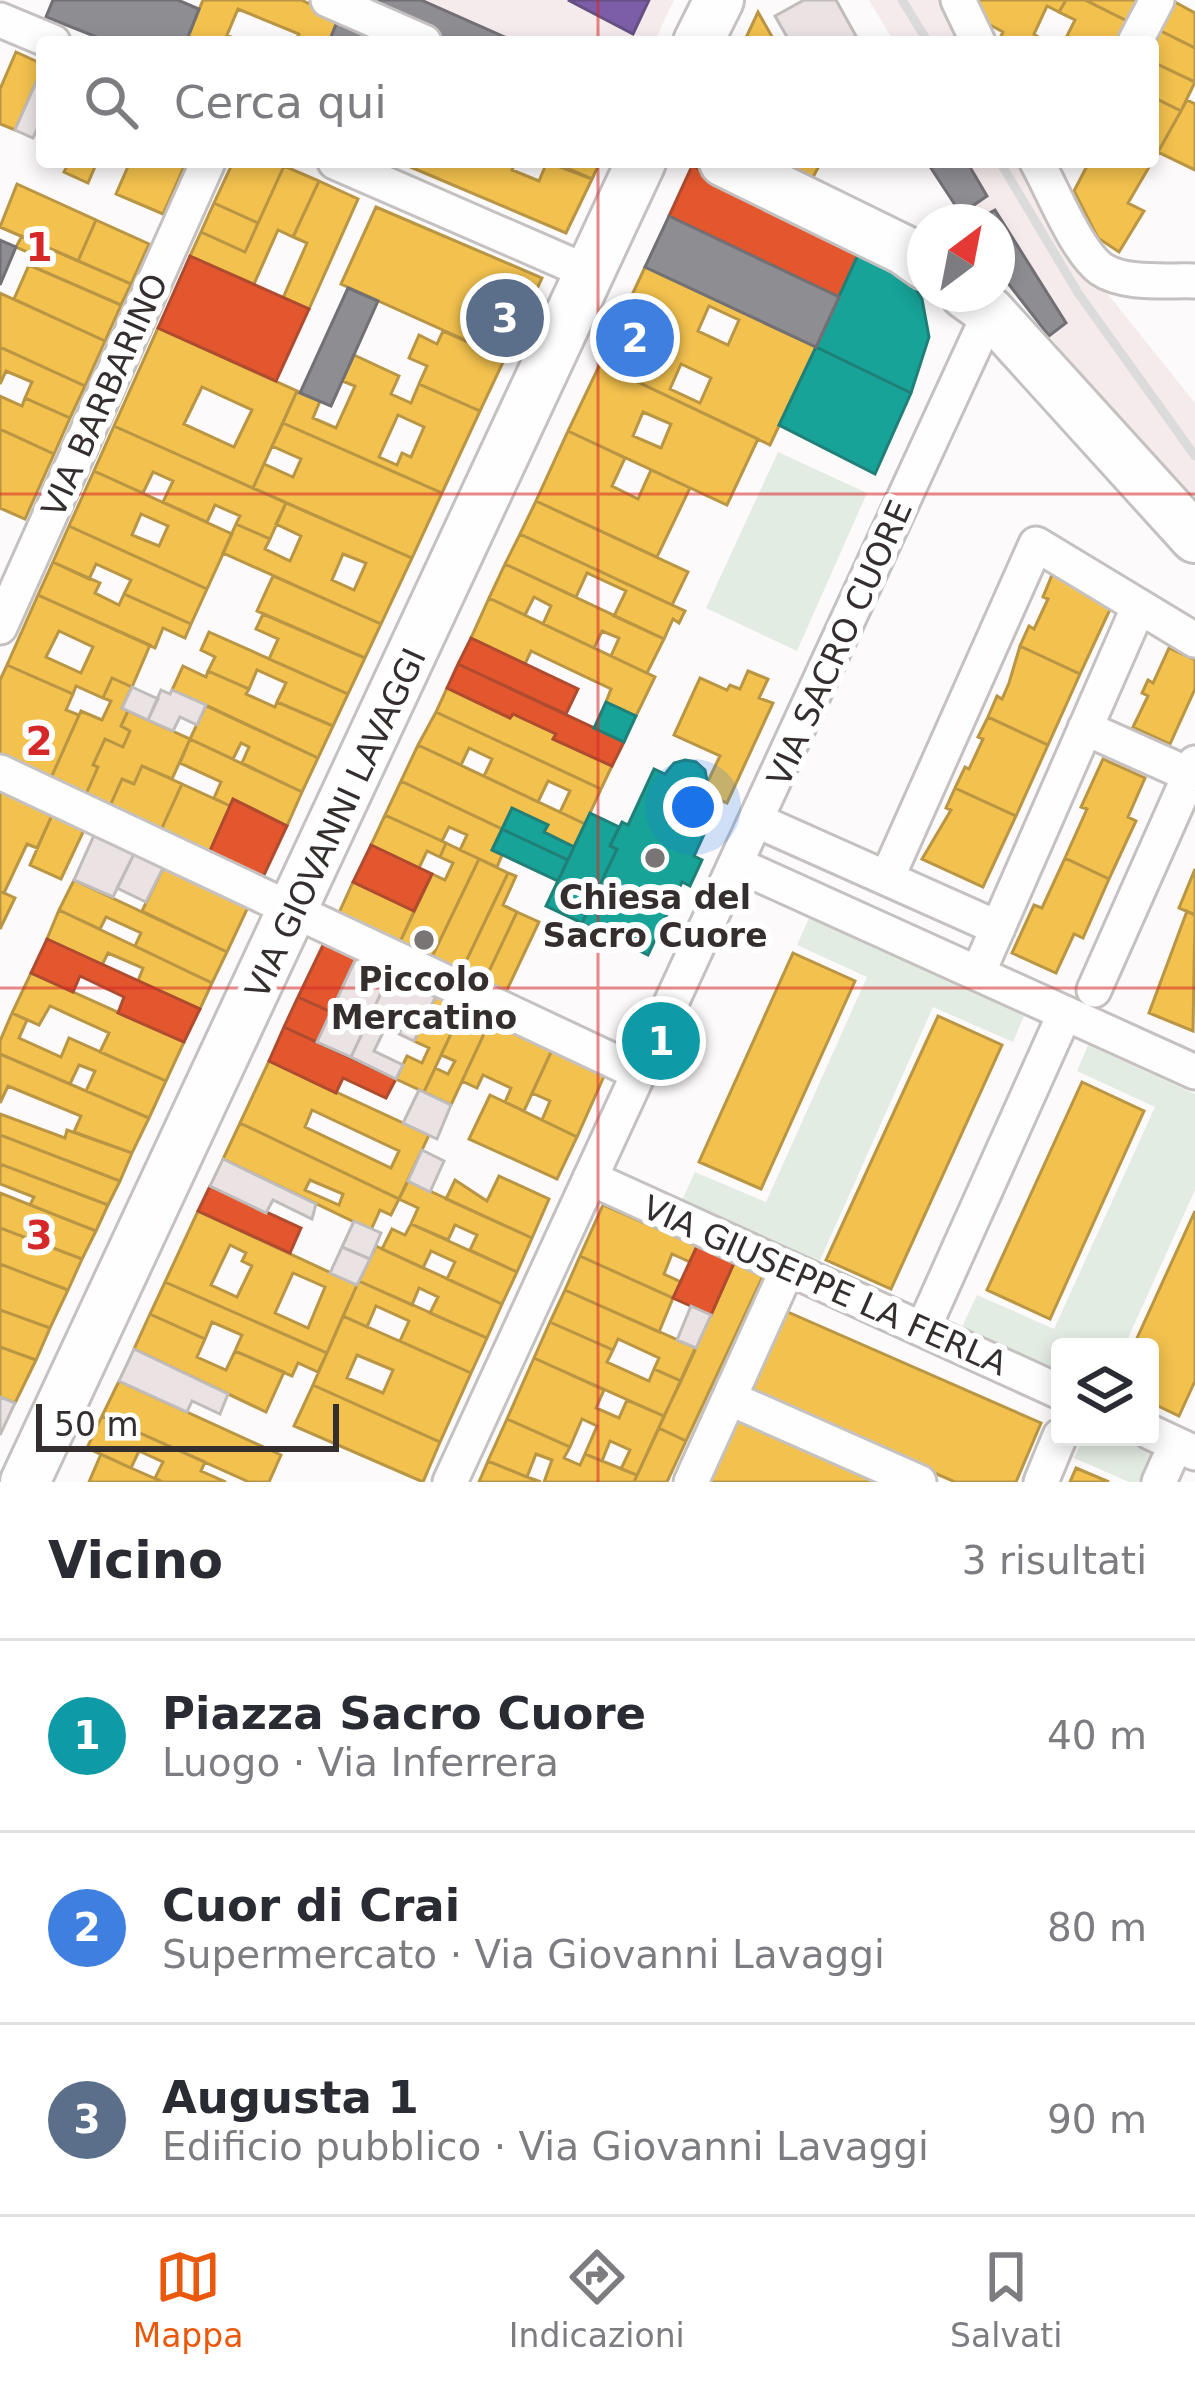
<!DOCTYPE html>
<html lang="it">
<meta charset="utf-8">
<style>
:root{--surface:#fff;--page:#f2f2f3;--text:#2b2b33;--muted:#7c7c81;--line:#e1e1e2;--accent:#ea580c}
body{margin:0;font-family:"DejaVu Sans",sans-serif;background:var(--page);color:var(--text)}
.controls{position:absolute;right:36px;bottom:36px;display:grid;overflow:hidden;border-radius:12px;box-shadow:0 6px 18px #0003}
.controls button{width:108px;height:108px;display:grid;place-items:center;padding:0;border:0;border-bottom:3px solid var(--line);background:var(--surface);color:var(--text);font:60px sans-serif}
.compass{position:absolute;left:907px;top:204px;width:108px;height:108px;border-radius:50%;background:var(--surface);box-shadow:0 6px 18px #0003;rotate:32deg}
.scale{position:absolute;left:36px;bottom:30px;width:303px;box-sizing:border-box;padding-left:12px;border:6px solid #342e2e;border-top:0;font-size:33px;line-height:42px;white-space:nowrap;color:#342e2e;-webkit-text-stroke:9px #fff;paint-order:stroke}
.you{position:absolute;left:693px;top:807px;width:42px;height:42px;margin:-30px;border:9px solid #fff;border-radius:50%;background:#1a73e8;box-shadow:0 0 0 18px #1a73e833}
.badge{display:grid;place-items:center;width:78px;height:78px;border-radius:50%;background:var(--accent);color:#fff;font-size:39px;font-weight:700}
.pin{position:absolute;translate:-50% -50%;border:6px solid #fff;box-shadow:0 3px 12px #0006}
.list{margin:0;padding:0;list-style:none}
h2{display:flex;justify-content:space-between;align-items:center;height:156px;margin:0;padding:0 48px;font-size:51px}
h2 small{font-size:39px;font-weight:400;color:var(--muted)}
.list li{display:grid;grid-template-columns:78px 1fr auto;gap:36px;align-items:center;box-sizing:border-box;height:192px;padding:0 48px;border-top:3px solid var(--line)}
.list b{display:block;font-size:45px;white-space:nowrap}
.list p{margin:0;font-size:39px;white-space:nowrap;color:var(--muted)}
.list em{font-size:39px;font-style:normal;color:var(--muted)}
.icon{flex:none;width:66px;height:66px;fill:none;stroke:currentColor;stroke-width:2;stroke-linecap:round;stroke-linejoin:round}
.map{position:relative;flex:none;width:1195px;height:1482px;overflow:hidden}
.search{position:absolute;background:var(--surface);box-shadow:0 6px 18px #0003;left:36px;right:36px;top:36px;height:132px;display:flex;align-items:center;gap:30px;box-sizing:border-box;padding:0 42px;border-radius:12px;color:var(--muted);font-size:45px}
.sheet{height:732px;background:var(--surface)}
nav{display:flex;justify-content:space-around;align-items:center;box-sizing:border-box;height:168px;border-top:3px solid var(--line);background:var(--surface);font-size:33px;color:var(--muted)}
nav a{display:grid;justify-items:center;gap:6px}
nav .on{color:var(--accent)}
.map>svg:first-child{display:block}
.built{fill:#f5ebec}
.green{fill:#e3ece2}
.homes{fill:#f2c14e;stroke:#b99544;stroke-width:3;fill-rule:evenodd}
.shops{fill:#e4572e;stroke:#af4b2e;stroke-width:3}
.offices{fill:#7b5ea7;stroke:#665083;stroke-width:3}
.public{fill:#17a398;stroke:#208078;stroke-width:3}
.industry{fill:#8d8d92;stroke:#727074;stroke-width:3}
.building{fill:#eae2e3;stroke:#c0bcbc;stroke-width:3}
.lines{fill:none;stroke-linecap:round;stroke-linejoin:round}
.street-casing{stroke:#c5c1c1;stroke-width:39}
.secondary-casing{stroke:#c5c1c1;stroke-width:54}
.street{stroke:#fffefe;stroke-width:33}
.secondary{stroke:#fffefe;stroke-width:48}
.rail{stroke:#dcdbdb;stroke-width:9}
.grid{fill:none;stroke:#d62828;stroke-width:3;stroke-opacity:0.55}
.poi-dot{fill:#7a7575;stroke:#fff;stroke-width:4.5}
.labels{text-anchor:middle;stroke-width:12;stroke-linejoin:round;paint-order:stroke}
.street-label{font-size:33px;fill:#342e2e;stroke:#fff}
.poi-label{font-size:33px;font-weight:bold;fill:#342e2e;stroke:#fff}
.grid-label{font-size:39px;text-anchor:middle;font-weight:bold;fill:#d62828;stroke:#fff;stroke-width:12;stroke-linejoin:round;paint-order:stroke}
</style>
<div class="map">
<svg width="1195" height="1482" viewBox="0 0 1195 1482">
<rect width="100%" height="100%" fill="#fcfafa"/>
<path class="built" d="M362,0H674L654,42L634,34L629,42H454Z
M869,0H942L961,42H894Z
M927,162H1020L1082,262L1195,403V508L1009,288L997,269V222H966Z"/>
<path class="green" d="M778,452L867,493L797,651L706,608Z
M809,918L1024,1016L1013,1042L933,1007L818,1265L680,1204L695,1172L766,1202L867,977L797,945Z
M1088,1045L1195,1094V1190L1124,1347H1060V1373L961,1329L977,1295L1054,1329L1155,1107L1077,1071Z
M1084,1437H1124L1157,1451L1143,1482H1129L1074,1458Z"/>
<path class="homes" d="M203,0H301L339,17L329,42H295L299,34L238,9L227,35L242,42H186Z
M972,0H1066L1059,12L1047,6L1034,34L1045,42H998L1003,32L983,21Z
M1066,0H1085L1131,23L1121,42H1064L1075,20L1059,12Z
M1085,0H1142L1131,23Z
M1171,0L1195,13V48L1157,29Z
M758,12L775,42H744Z
M1157,29L1195,48V82L1153,62Z
M16,52L42,64V69L15,130L0,124V89Z
M1153,62L1195,82L1181,111L1153,97Z
M1153,97L1181,111L1153,161Z
M1187,100L1195,104V170L1158,152Z
M69,162H97L88,183L64,172Z
M130,162H186L163,214L116,194Z
M233,162H276L284,166L258,223L214,203Z
M516,162L512,170L539,181L547,162L592,179L566,233L401,163Z
M553,162H600L592,179Z
M766,162H821L809,185Z
M1089,162H1152L1128,203L1144,211L1119,252L1098,238L1074,191Z
M284,166L319,181L293,237L278,230L254,284L190,256L201,232L245,252Z
M319,181L358,199L309,309L283,298L307,243L293,237Z
M17,184L96,220L78,261L0,227Z
M214,203L258,223L245,252L201,232Z
M376,207L542,278L505,358L341,284Z
M96,220L149,244L131,284L78,261Z
M22,236L131,284L121,305L29,265L34,255L16,247Z
M29,265L121,305L105,341L14,299Z
M645,267L816,347L770,445L600,364ZM709,306L739,320L728,345L698,331ZM681,364L711,378L700,403L670,389Z
M0,293L105,341L85,386L0,347Z
M158,328L297,391L253,488L114,426ZM202,387L252,410L234,447L184,424Z
M443,331L505,358L480,411L419,384L427,366L409,358L419,335L437,344Z
M0,347L85,386L70,418L25,398L32,382L6,371L0,384Z
M354,355L399,376L391,394L411,403L419,384L480,411L442,493L283,423L297,391L320,401L313,418L336,428L355,386L342,381ZM398,415L424,427L411,457L402,453L397,465L379,457Z
M600,364L758,439L727,505L568,431ZM643,412L671,424L661,448L633,436Z
M0,396L22,406L25,398L70,418L54,454L0,429Z
M283,423L442,493L412,558L253,488L264,464L293,477L301,459L272,446Z
M114,426L286,503L270,539L236,524L240,516L215,505L207,522L163,502L173,481L153,472L143,493L94,471Z
M0,429L54,454L25,519L0,508Z
M568,431L625,458L612,486L638,499L651,470L690,488L657,557L536,501Z
M94,471L232,534L207,589L69,526ZM141,514L168,526L159,546L132,535Z
M536,501L688,572L672,605L520,534Z
M286,503L412,558L381,624L223,553L236,524L270,539L265,549L290,561L301,536L276,524ZM343,554L366,563L354,590L332,580Z
M69,526L207,589L191,624L124,594L131,580L96,564L89,579L53,562Z
M520,534L685,611L679,623L673,619L664,639L614,616L626,591L587,573L576,597L505,564Z
M53,562L100,583L95,593L119,605L124,594L191,624L185,638L163,628L155,648L38,595Z
M505,564L664,639L647,673L611,656L619,638L602,631L594,648L543,624L551,606L534,597L525,615L489,598Z
M1052,575L1113,603L1080,674L1020,646L1029,626L1034,629L1048,599L1043,597Z
M273,576L381,624L365,658L257,611Z
M38,595L150,645L132,687L112,678L103,698L76,686L73,694L7,665ZM59,631L93,647L81,673L46,657Z
M489,598L655,677L636,716L606,702L611,689L531,651L525,664L471,638Z
M263,614L365,658L348,694L269,659L278,639L256,629Z
M209,632L348,694L333,726L277,702L286,683L257,670L249,689L208,671L215,657L201,650Z
M1020,646L1080,674L1048,745L988,717L997,696L1002,699L1009,683Z
M1169,648L1195,660V689L1170,744L1133,727L1148,696L1142,693L1148,680L1153,683Z
M7,665L73,694L66,710L79,715L51,778L0,754V680Z
M183,666L206,677L208,671L249,689L246,694L275,707L277,702L333,726L318,758L172,690Z
M748,671L768,679L759,698L773,703L727,803L710,796L708,781L720,756L674,735L700,678L727,690L730,685L740,689Z
M112,678L132,687L122,708L128,711L121,726L130,731L123,747L105,739L93,765L98,767L86,794L51,778L81,711L102,720L111,701L103,698Z
M447,688L510,718L513,714L556,734L553,739L612,766L601,789L436,712Z
M206,705L318,758L302,792L242,763L249,747L241,743L233,759L190,739Z
M128,711L190,739L172,779L142,766L134,784L122,779L110,806L86,794L98,767L93,765L105,739L123,747L130,731L121,726Z
M436,712L601,789L585,824L560,812L570,791L548,781L538,802L484,776L492,759L469,748L461,765L418,745Z
M988,717L1048,745L1016,816L955,788L965,767L969,769L983,739L978,737Z
M190,739L302,792L287,826L233,799L230,806L214,798L221,782L180,763Z
M418,745L585,824L574,847L544,832L548,825L512,808L502,829L401,781Z
M1103,759L1145,778L1128,817L1136,821L1109,879L1065,858L1087,809L1081,807Z
M142,766L182,784L161,830L110,806L122,779L134,784Z
M401,781L502,829L492,850L502,855L497,867L460,850L467,835L449,827L442,841L385,815Z
M182,784L230,806L209,853L161,830Z
M0,788L53,813L37,848L27,844L4,893L0,891Z
M955,788L1016,816L983,887L922,859L951,810L946,808Z
M53,813L85,828L61,879L30,865Z
M385,815L446,843L440,857L427,851L419,868L371,845Z
M446,843L479,859L431,959L399,944L432,874L445,880L453,863L440,857Z
M1065,858L1109,879L1083,938L1074,934L1056,973L1012,953L1034,905L1042,908Z
M479,859L508,873L460,974L431,959Z
M164,866L249,905L227,952L142,911Z
M1195,869V915L1179,908Z
M508,873L516,876L503,905L517,912L483,984L460,974Z
M74,880L227,952L212,983L135,946L141,933L106,917L100,929L59,910Z
M353,882L414,911L399,944L338,915Z
M0,891L15,898L0,929Z
M59,910L212,983L200,1009L138,981L143,968L108,953L102,965L47,939Z
M1187,911L1195,915L1193,1031L1149,1013Z
M517,912L539,922L505,994L483,984Z
M793,953L855,981L761,1189L699,1162Z
M31,973L184,1042L166,1081L100,1052L109,1033L50,1006L39,1025L12,1013Z
M436,996L463,1008L424,1092L396,1079L407,1056L422,1063L429,1048L414,1041Z
M463,1008L490,1021L451,1105L424,1092L435,1068L448,1074L455,1061L441,1055Z
M12,1013L27,1020L19,1038L61,1057L69,1038L166,1081L149,1118L86,1091L95,1071L79,1065L70,1084L0,1054V1041Z
M938,1016L1002,1045L891,1289L826,1260Z
M490,1021L552,1050L524,1111L505,1102L511,1088L483,1075L477,1088L462,1081Z
M552,1050L605,1074L577,1137L542,1120L550,1101L532,1093Z
M0,1054L149,1118L132,1153L74,1132L81,1116L8,1086L0,1103Z
M269,1061L429,1135L399,1199L240,1123ZM312,1110L399,1151L391,1168L305,1127Z
M1082,1082L1144,1111L1050,1319L987,1290Z
M490,1095L577,1137L557,1179L469,1139Z
M0,1114L65,1138L67,1130L132,1153L120,1181L0,1135Z
M240,1123L399,1199L391,1215L380,1210L371,1230L223,1159ZM310,1180L343,1194L339,1205L305,1190Z
M0,1135L120,1181L108,1205L0,1164Z
M0,1164L108,1205L96,1231L30,1205L34,1197L0,1184Z
M499,1176L549,1199L532,1238L446,1199L455,1180L487,1201Z
M408,1181L532,1238L517,1272L470,1250L477,1235L455,1225L448,1240L411,1224L418,1208L399,1199Z
M0,1193L96,1231L82,1259L0,1228Z
M603,1205L697,1246L690,1262L672,1254L664,1274L681,1282L673,1298L580,1256Z
M198,1211L357,1285L327,1353L165,1282ZM230,1245L246,1253L242,1261L252,1266L237,1297L211,1285ZM293,1273L325,1287L308,1328L275,1313Z
M1195,1211V1381L1179,1416L1150,1402V1347H1133Z
M411,1224L517,1272L502,1304L447,1279L455,1262L431,1251L423,1268L382,1249L392,1229L405,1235Z
M0,1228L82,1259L68,1290L0,1264Z
M376,1246L502,1304L487,1338L430,1313L438,1297L419,1288L412,1305L359,1281Z
M580,1256L673,1298L659,1332L565,1290Z
M734,1263L763,1276L686,1441L659,1428Z
M0,1264L68,1290L50,1328L0,1310Z
M359,1281L487,1338L471,1373L400,1341L409,1321L376,1306L367,1327L343,1316Z
M165,1282L327,1353L318,1372L298,1363L292,1376L235,1351L242,1335L212,1322L205,1339L150,1314Z
M565,1290L696,1348L681,1381L654,1369L659,1358L618,1339L613,1350L550,1322Z
M781,1309L1041,1423L1016,1482H955L746,1391Z
M0,1310L50,1328L36,1360L0,1347Z
M150,1314L205,1339L197,1357L226,1370L235,1351L284,1372L266,1412L134,1349Z
M343,1316L471,1373L440,1442L313,1385ZM357,1355L393,1370L383,1393L347,1378Z
M550,1322L613,1350L607,1362L649,1381L654,1369L681,1381L664,1416L534,1358Z
M0,1347L36,1360L15,1403L0,1397Z
M534,1358L604,1390L596,1408L619,1418L627,1400L664,1416L637,1475L621,1469L630,1450L610,1441L602,1461L585,1454L597,1426L582,1419L570,1447L507,1419Z
M119,1381L281,1455L269,1482H249L102,1416Z
M313,1385L440,1442L423,1482L294,1426Z
M734,1413L892,1482H704Z
M102,1416L205,1462L201,1471L226,1482H163L155,1478L163,1462L139,1451L131,1468L87,1448Z
M507,1419L570,1447L564,1458L580,1465L585,1454L637,1475L634,1482H544L552,1460L536,1454L527,1477L488,1461Z
M659,1428L686,1441L667,1482H634Z
M101,1454L131,1468L163,1482H89Z
M488,1461L527,1477L541,1482H479Z
M1076,1468L1109,1482H1070Z"/>
<path class="shops" d="M692,166L862,246L839,297L669,216Z
M190,256L309,309L276,381L158,328Z
M471,638L578,689L566,714L458,664Z
M458,664L624,742L612,766L553,739L556,734L513,714L510,718L447,688Z
M233,799L287,826L263,877L209,853Z
M371,845L432,874L414,911L353,882Z
M47,939L200,1009L184,1042L118,1013L124,997L80,976L73,992L31,973Z
M324,943L356,958L331,1012L298,997Z
M298,997L331,1012L317,1042L284,1027Z
M284,1027L396,1079L386,1098L343,1078L336,1093L269,1061Z
M210,1186L301,1228L290,1253L198,1211Z
M697,1246L734,1263L711,1315L673,1298Z"/>
<path class="offices" d="M568,0H649L633,34Z"/>
<path class="public" d="M862,246L909,279L922,299L929,337L911,393L816,347Z
M816,347L911,393L875,474L779,425Z
M606,702L636,716L624,742L594,728Z
M685,760L696,762L705,770L710,796L720,800L694,856L702,860L690,886L682,882L648,955L582,923L617,849L610,846L622,822L628,825L654,769L665,774L674,763Z
M512,808L548,825L544,832L574,847L568,860L502,829Z
M590,813L619,827L610,846L617,849L582,923L546,906Z
M502,829L568,860L558,881L492,850Z"/>
<path class="industry" d="M53,0H178L199,9L186,42H109L46,17Z
M362,0H421L516,42H454Z
M339,17L395,42H329Z
M927,162H967L987,196L961,214Z
M995,210L1066,323L1049,336L997,269V222H973Z
M669,216L839,297L816,347L645,267Z
M0,240L16,247L0,285Z
M348,288L378,301L331,406L300,393Z"/>
<path class="building" d="M804,0H836L856,36L846,42H790L775,16Z
M42,69V118L33,138L15,130Z
M132,687L158,699L148,720L122,708Z
M161,690L170,694L172,690L206,705L197,725L180,717L173,731L148,720Z
M95,833L135,852L113,897L74,880Z
M135,852L164,866L146,902L117,888Z
M356,958L390,974L351,1057L317,1042Z
M390,974L436,996L414,1041L399,1034L405,1021L392,1014L374,1051L403,1065L396,1079L351,1057Z
M419,1090L451,1105L437,1139L403,1123Z
M422,1150L444,1161L430,1192L408,1181Z
M223,1159L316,1204L312,1219L273,1200L266,1213L210,1186Z
M354,1221L381,1233L370,1259L342,1247Z
M342,1247L370,1259L357,1285L330,1273Z
M691,1306L711,1315L696,1348L677,1340Z
M134,1349L228,1394L220,1414L192,1401L187,1412L119,1381Z
M0,1397L15,1403L0,1435Z"/>
<g class="lines">
<g class="street-casing">
<path id="street" d="M328,0L424,42
M958,0L978,42
M0,20L53,42
M1135,42L1157,0
M335,162L590,273
M1037,162C1053,191 1076,250 1101,269C1124,285 1168,280 1195,281
M0,627L208,162
M1085,728L1190,775
M0,772L639,1073
M758,821L998,928
M738,865L1195,1072
M887,878L1036,544L1195,640
M978,973L1139,606
M1094,990L1195,763
M590,1178L1060,1392
M923,1329L1065,1013
M729,1398L919,1482
M1150,1432L1195,1453
M450,1482L990,312
M691,1482L788,1268
M1041,1482L1060,1436
M1159,1482L1176,1444"/>
</g>
<g class="secondary-casing">
<path id="secondary" d="M698,42L719,0
M724,162L904,250L925,265
M965,294L990,312L1195,538
M25,1482L641,162"/>
</g>
<use href="#street" class="street"/>
<use href="#secondary" class="secondary"/>
<path class="rail" d="M902,0L928,42
M1000,162L1078,293L1195,456"/>
</g>
<path class="grid" d="M598,0V42M598,162V1482M0,494H1195M0,988H1195"/>
<g class="poi-dot">
<circle cx="655" cy="858" r="12"/>
<circle cx="424" cy="940" r="12"/>
</g>
<g class="labels">
<g class="street-label">
<text transform="translate(104 395) rotate(-66)" y="12">VIA BARBARINO</text>
<text transform="translate(839 643) rotate(-66)" y="12">VIA SACRO CUORE</text>
<text transform="translate(335 823) rotate(-65)" y="12">VIA GIOVANNI LAVAGGI</text>
<text transform="translate(825 1285) rotate(24)" y="12">VIA GIUSEPPE LA FERLA</text>
</g>
<g class="poi-label">
<text x="655" y="909">Chiesa del<tspan x="655" dy="38">Sacro Cuore</tspan></text>
<text x="424" y="991">Piccolo<tspan x="424" dy="38">Mercatino</tspan></text>
</g>
</g>
<g class="grid-label">
<text x="39" y="261">1</text>
<text x="39" y="755">2</text>
<text x="39" y="1249">3</text>
</g>
</svg>
<div class="controls">
<button><svg class="icon" aria-label="layers" viewBox="0 0 24 24"><path d="M12 4l9 5-9 5-9-5zM3 14l9 5 9-5"/></svg></button>
</div>
<svg class="compass" viewBox="-18 -18 36 36"><path d="M0-13l5 13h-10z" fill="#e53935"/><path d="M0 13l5-13h-10z" fill="#7c7c81"/></svg>
<div class="scale">50 m</div>
<div class="you"></div>
<div class="pin badge" style="left:661px;top:1041px;background:#0f9aa8">1</div>
<div class="pin badge" style="left:635px;top:338px;background:#3f7fe0">2</div>
<div class="pin badge" style="left:505px;top:318px;background:#5c6f8a">3</div>
<div class="search"><svg class="icon" aria-label="search" viewBox="0 0 24 24"><circle cx="10" cy="10" r="6"/><path d="M15 15l6 6"/></svg>Cerca qui</div>
</div>
<section class="sheet">
<h2>Vicino<small>3 risultati</small></h2>
<ul class="list">
<li><span class="badge" style="background:#0f9aa8">1</span><div><b>Piazza Sacro Cuore</b><p>Luogo · Via Inferrera</p></div><em>40 m</em></li>
<li><span class="badge" style="background:#3f7fe0">2</span><div><b>Cuor di Crai</b><p>Supermercato · Via Giovanni Lavaggi</p></div><em>80 m</em></li>
<li><span class="badge" style="background:#5c6f8a">3</span><div><b>Augusta 1</b><p>Edificio pubblico · Via Giovanni Lavaggi</p></div><em>90 m</em></li>
</ul>
</section>
<nav>
<a class="on"><svg class="icon" aria-label="map" viewBox="0 0 24 24"><path d="M3 6l6-2 6 2 6-2v14l-6 2-6-2-6 2zM9 4v14M15 6v14"/></svg>Mappa</a>
<a><svg class="icon" aria-label="directions" viewBox="0 0 24 24"><path d="M12 3l9 9-9 9-9-9zM9 14v-3h6M13 9l2 2-2 2"/></svg>Indicazioni</a>
<a><svg class="icon" aria-label="saved" viewBox="0 0 24 24"><path d="M7 4h10v16l-5-4-5 4z"/></svg>Salvati</a>
</nav>
